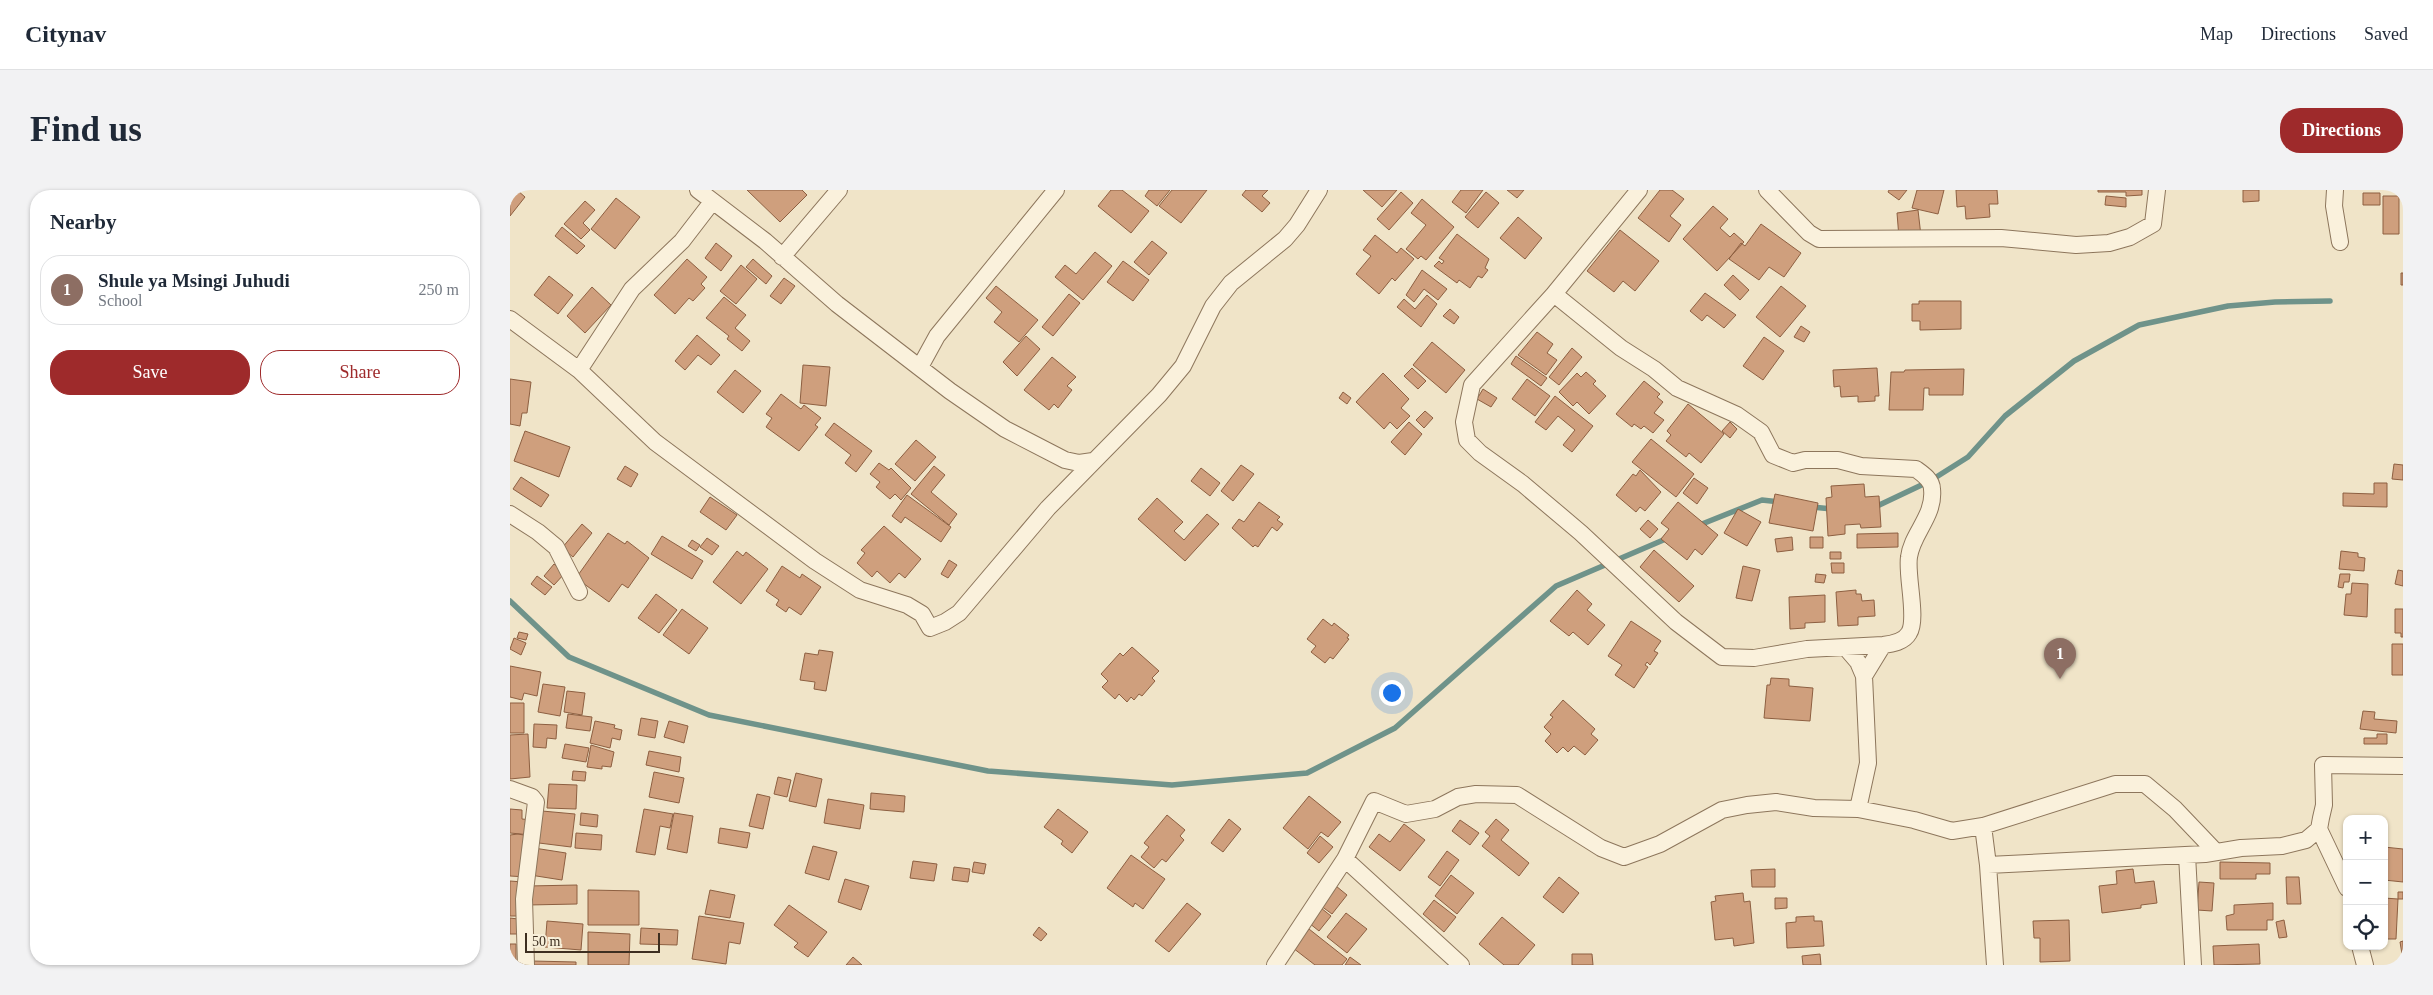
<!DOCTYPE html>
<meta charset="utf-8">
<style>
:root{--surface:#fff;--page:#f2f2f3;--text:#1f2937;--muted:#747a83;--line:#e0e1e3;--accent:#9e2a2b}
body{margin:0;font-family:"Times New Roman",serif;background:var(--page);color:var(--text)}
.controls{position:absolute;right:15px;bottom:15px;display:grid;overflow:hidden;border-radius:10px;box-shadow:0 1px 4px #0004}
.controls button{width:45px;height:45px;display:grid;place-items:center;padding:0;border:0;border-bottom:1px solid var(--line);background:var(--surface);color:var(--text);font:25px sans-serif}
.scale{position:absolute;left:15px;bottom:12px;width:135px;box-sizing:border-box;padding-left:5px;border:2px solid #3d2e20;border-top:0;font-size:14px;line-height:18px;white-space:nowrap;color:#3d2e20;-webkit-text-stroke:4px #f7eed8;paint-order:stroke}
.you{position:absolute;left:881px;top:502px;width:18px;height:18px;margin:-12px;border:4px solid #fff;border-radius:50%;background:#1a73e8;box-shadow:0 0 0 8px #1a73e833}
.badge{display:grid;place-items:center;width:32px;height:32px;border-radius:50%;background:var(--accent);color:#fff;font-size:16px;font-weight:700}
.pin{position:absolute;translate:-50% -41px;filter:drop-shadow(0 1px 2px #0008)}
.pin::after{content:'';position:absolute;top:26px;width:18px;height:15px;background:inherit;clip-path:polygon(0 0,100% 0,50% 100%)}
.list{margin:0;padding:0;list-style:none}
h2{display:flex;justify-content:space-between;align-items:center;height:65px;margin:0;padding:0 20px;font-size:21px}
h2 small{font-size:16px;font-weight:400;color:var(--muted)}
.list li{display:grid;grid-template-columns:32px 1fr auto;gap:15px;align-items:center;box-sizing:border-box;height:70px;margin:0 10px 10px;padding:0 10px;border:1px solid var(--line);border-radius:20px}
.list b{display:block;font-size:19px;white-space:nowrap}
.list p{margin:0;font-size:16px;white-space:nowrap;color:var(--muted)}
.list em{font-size:16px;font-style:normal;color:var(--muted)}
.actions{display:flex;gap:10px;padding:15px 20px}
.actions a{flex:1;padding:11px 0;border:1px solid var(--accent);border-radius:20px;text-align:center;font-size:18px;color:var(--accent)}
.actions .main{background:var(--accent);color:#fff}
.icon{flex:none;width:28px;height:28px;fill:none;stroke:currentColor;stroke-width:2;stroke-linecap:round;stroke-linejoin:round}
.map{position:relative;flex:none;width:1893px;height:775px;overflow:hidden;border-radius:20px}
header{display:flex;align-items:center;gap:30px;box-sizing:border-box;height:70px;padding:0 25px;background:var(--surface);border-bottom:1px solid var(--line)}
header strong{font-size:24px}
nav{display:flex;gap:28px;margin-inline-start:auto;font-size:18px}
.intro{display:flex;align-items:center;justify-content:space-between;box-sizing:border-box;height:120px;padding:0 30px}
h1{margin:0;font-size:35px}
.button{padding:12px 22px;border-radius:20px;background:var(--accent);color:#fff;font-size:18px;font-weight:700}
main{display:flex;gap:30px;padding:0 30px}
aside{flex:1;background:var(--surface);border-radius:20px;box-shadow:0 1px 4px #0004}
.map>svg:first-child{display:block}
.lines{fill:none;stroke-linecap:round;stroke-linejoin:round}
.stream{stroke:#6f938a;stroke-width:5.5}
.building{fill:#cf9f7d;stroke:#8d5f41}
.street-casing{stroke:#8d765c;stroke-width:18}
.street{stroke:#faf1dc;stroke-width:16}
</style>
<header>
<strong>Citynav</strong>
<nav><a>Map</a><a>Directions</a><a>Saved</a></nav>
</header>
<div class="intro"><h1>Find us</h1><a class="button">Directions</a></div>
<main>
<aside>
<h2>Nearby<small></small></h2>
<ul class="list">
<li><span class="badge" style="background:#8d6e63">1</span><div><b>Shule ya Msingi Juhudi</b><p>School</p></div><em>250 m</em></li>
</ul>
<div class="actions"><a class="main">Save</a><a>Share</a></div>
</aside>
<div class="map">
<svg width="1893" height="775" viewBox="0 0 1893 775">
<rect width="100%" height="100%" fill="#f0e4c8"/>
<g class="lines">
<path class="stream" d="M1302,317L1322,319
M1363,318L1420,291L1458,267L1495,226L1564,171L1629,135L1718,116L1765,112L1820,111
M1187,336L1252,310L1270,312
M0,411L59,467L199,525L478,581L662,595L797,583L885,538L1046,396L1158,348"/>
</g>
<path class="building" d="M0,0H7L15,7L0,26Z
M237,0H292L297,5L270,32Z
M601,0H612L639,21L621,43L588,16Z
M639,0H660L647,16L635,6Z
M662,0H697L671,33L649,16Z
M736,0H758L752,6L760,13L752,22L732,5Z
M853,0H887L872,17Z
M951,0H973L956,23L942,12Z
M997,0H1014L1007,8Z
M1150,0H1162L1174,9L1160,26L1171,35L1159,52L1128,28Z
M1379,0H1397L1389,10L1378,2Z
M1407,0H1434L1428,24L1402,18Z
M1446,0H1487L1488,14H1479L1480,27L1456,29L1455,16L1447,17Z
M1588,0H1632V5L1616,6V2H1588Z
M1733,0H1749V11L1733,12Z
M891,2L903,13L879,40L867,29Z
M976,2L989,13L968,38L955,27Z
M1853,3H1870V15H1853Z
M1596,6L1616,8V17L1595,15Z
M1873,6H1889V44H1873Z
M106,8L130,27L105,59L81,39Z
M912,9L944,37L916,70L911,66L908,69L896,59L916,35L901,23Z
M75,11L85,20L73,33L80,40L71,49L54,34Z
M1203,16L1218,29L1210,38L1220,47L1224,43L1234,52L1207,81L1173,49Z
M1408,20L1411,46L1389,48L1387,23Z
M1008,27L1032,48L1015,69L990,48Z
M1251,34L1291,63L1274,87L1259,77L1249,90L1219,69L1231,53L1235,56Z
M52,37L75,56L67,64L45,46Z
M1110,40L1149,71L1125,101L1113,91L1104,102L1077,81Z
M947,44L979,69L975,78L978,80L972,88L968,86L960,98L949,90L947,93L924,76L929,71L932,74L934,71L929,68Z
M865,45L887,63L891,58L904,69L885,91L882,88L869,104L846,84L861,66L853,60Z
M642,51L657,63L639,85L624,72Z
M206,53L222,66L211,81L195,68Z
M585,62L602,76L573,110L545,87L555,75L566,84Z
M177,69L197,87L191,94L195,98L183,111L179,108L165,124L144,105Z
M243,69L262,86L256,94L236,77Z
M613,71L639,90L623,111L597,92Z
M231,75L247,89L226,114L210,101Z
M912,80L937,99L928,110L914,99L904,112L896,105Z
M1891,83H1893V95H1891Z
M1223,85L1239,100L1230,110L1214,95Z
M39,86L63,105L48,124L24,105Z
M274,88L285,96L271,114L260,106Z
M486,96L528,130L509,152L484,132L492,122L476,108Z
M1271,96L1296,116L1270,147L1246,127Z
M82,97L101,115L75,143L57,126Z
M1195,103L1226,125L1214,138L1197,125L1192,131L1180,121Z
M559,104L570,113L543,146L532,137Z
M917,105L927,114L911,137L887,117L894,109L905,119Z
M214,107L236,125L225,138L240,151L232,161L217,149L219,146L196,128Z
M1409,111H1451V139L1410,140V131H1402V114H1409Z
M940,119L949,127L944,134L933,126Z
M1291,136L1300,142L1294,152L1284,147Z
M1027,142L1043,154L1037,163L1047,170L1036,185L1008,165Z
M187,145L210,165L201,175L188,165L175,180L165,171Z
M516,146L530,159L507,186L493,172Z
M1254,147L1274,161L1253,190L1233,176Z
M922,152L955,180L936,203L903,175Z
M1062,158L1072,167L1049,195L1039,187Z
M1006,166L1037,188L1031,196L1001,174Z
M542,167L566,187L557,196L562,200L548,218L544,214L539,220L514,200Z
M293,175L320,177L316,216L290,213Z
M902,178L916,191L908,199L894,186Z
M1367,178L1369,206H1365V211L1348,212V206L1331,207L1330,196L1324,197L1323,180Z
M1454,179L1453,205H1419V198H1414L1413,220H1379L1381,182H1394L1395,180Z
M225,180L251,201L233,223L207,202Z
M1076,182L1086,191L1083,194L1096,206L1079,224L1067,212L1063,216L1049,202L1067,183L1071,187Z
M873,183L899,209L891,218L900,226L887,239L880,232L874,239L846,212Z
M0,189L21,192L17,223H12L10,236L0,234Z
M1017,189L1040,206L1025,226L1002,209Z
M1134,191L1150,204L1147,207L1153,212L1144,223L1154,230L1143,243L1134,236L1131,239L1124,234L1122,237L1106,224Z
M973,199L987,208L981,217L967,209Z
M833,202L841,208L837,214L829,208Z
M271,204L291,219L294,215L311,228L305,235L308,237L289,261L256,237L262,228L256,224Z
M1045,206L1083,236L1062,262L1053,255L1065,240L1048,226L1036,240L1025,232Z
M1178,214L1214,244L1191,273L1179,263L1176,267L1156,251L1161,245L1157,241Z
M915,221L923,228L914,238L906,230Z
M899,232L912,244L895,265L881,252Z
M1220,232L1227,239L1220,248L1212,241Z
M324,233L362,261L346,282L335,273L341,265L315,245Z
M15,241L60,257L49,287L4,271Z
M1141,249L1184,284L1166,307L1122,272Z
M406,250L426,267L405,291L385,274Z
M369,273L379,280L381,278L401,298L391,310L385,304L380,309L366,297L370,292L360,284Z
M1884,274L1893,275V290L1882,289Z
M731,275L744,284L723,311L711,301Z
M115,276L128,284L121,297L107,289Z
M424,276L435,285L421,302L447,324L439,335L401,304Z
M691,278L710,293L700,306L681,291Z
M1130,280L1151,302L1135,321L1130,317L1126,322L1106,305L1123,284L1126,286Z
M11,287L39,305L31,317L3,299Z
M1184,288L1198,298L1187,314L1173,303Z
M1864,293H1877V317L1833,316V303L1864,304Z
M1354,294L1355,307L1369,306L1371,337L1351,338L1350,334L1335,335V344L1318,346L1316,308L1322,307L1321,296Z
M1265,304L1308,313L1303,341L1259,333Z
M397,305L441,337L431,352L395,327L391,333L382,326Z
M200,307L227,325L216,340L190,322Z
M647,308L673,332L664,341L674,350L697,324L709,334L675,371L628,329Z
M749,312L770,327L767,330L773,334L767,341L762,337L748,357L745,355L743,357L722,338L729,329L734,332Z
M1168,312L1208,345L1192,365L1185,359L1177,370L1151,349L1159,339L1151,333Z
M1228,319L1251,332L1237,356L1214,343Z
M1138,330L1148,339L1140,348L1130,339Z
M72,334L82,343L63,367L52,358Z
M374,336L411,369L395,388L389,383L380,393L367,381L362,387L347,373L355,363L351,360Z
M98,343L115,354L117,351L139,368L118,398L112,394L99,412L66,388Z
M1388,343V357L1347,358V344Z
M152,346L193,371L182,389L141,364Z
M1282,347L1283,360L1267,362L1265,349Z
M1300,347H1313V358H1300Z
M197,348L209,356L202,365L190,357Z
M182,350L190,355L186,361L178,356Z
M1144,360L1184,396L1169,412L1130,377Z
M227,361L233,366L236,362L258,379L231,414L203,392Z
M1831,361L1848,363V367L1855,368L1854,381L1829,379Z
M1320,362H1331V369H1320Z
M439,370L447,375L438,388L431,384Z
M1321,373H1334V383H1322Z
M44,374L55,383L44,395L34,386Z
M272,376L290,388L292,384L311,397L291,425L279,417L276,422L266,415L269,410L256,401Z
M1233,376L1250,380L1242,411L1226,408Z
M1888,380L1893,381V396L1885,394Z
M1306,384L1316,385L1314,393L1305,392Z
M1830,384H1840L1839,392H1834L1833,398L1828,397Z
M27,386L42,397L35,405L21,394Z
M1842,393L1858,394L1857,427L1834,425L1836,404H1841Z
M1067,400L1082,414L1077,420L1095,435L1078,455L1063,442L1059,446L1040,431Z
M1346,400V404H1351L1352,411L1364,410L1365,426L1348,427V435L1328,436L1326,402Z
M146,404L167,420L149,443L128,428Z
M1315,405V432L1295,433V438L1280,439L1279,407Z
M172,419L198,438L179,464L153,445Z
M1885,419H1893V447H1891V443H1885Z
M813,429L822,436L824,433L839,445L837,448L839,449L823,469L820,467L815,473L801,462L806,456L797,449Z
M1121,431L1151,451L1144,461L1148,463L1140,475L1137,472L1135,475L1138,477L1124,498L1105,485L1112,475L1098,466Z
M9,442L18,444L16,450L7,448Z
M4,448L16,453L11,465L0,459Z
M1882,454H1893V485H1882Z
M622,457L649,481L642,488L645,491L632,506L629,504L624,510L621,507L617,512L609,504L605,509L592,497L598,491L591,484L610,463L613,466Z
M309,460L323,462L316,501L304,499L305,492L290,490L295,463L308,465Z
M0,476L31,482L27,506L14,503L12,510L0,507Z
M1261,488L1279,489V496L1303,498L1300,531L1254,528L1257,495H1260Z
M33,494L55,497L50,526L28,522Z
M57,501L75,503L72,525L54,522Z
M1053,510L1085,539L1081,544L1088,550L1075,565L1064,556L1058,562L1053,557L1047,563L1035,551L1041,544L1034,537L1043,527L1040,525Z
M0,513H14V543H0Z
M1853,521L1865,522L1864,529L1887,531L1886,543L1850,539Z
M58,524L82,527L80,541L56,538Z
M131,528L148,531L145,548L128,545Z
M85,531L105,535L104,538L112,540L110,550L102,548L100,558L80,553Z
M159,531L178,536L174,553L154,547Z
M24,534L47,535L46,549L37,548L36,558L23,557Z
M18,544L20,587L0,589V545Z
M1867,544H1877V554H1854V548H1867Z
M55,554L79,558L76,572L52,568Z
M81,555L104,562L101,577L92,576V579L77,577Z
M139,561L171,567L169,582L136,575Z
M63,581L76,582L75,591L62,590Z
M144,582L174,588L169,613L139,607Z
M286,583L312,589L306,617L279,611Z
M268,587L281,590L277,607L264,604Z
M39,594L67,595L66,619L37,618Z
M361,603L395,606L394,622L360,619Z
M247,604L260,607L253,639L239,636Z
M799,606L831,632L818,647L811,642L798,659L773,638Z
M318,609L354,615L350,639L314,633Z
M0,619L12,620V629L22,630L21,645L0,643Z
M134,619L163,624L160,638L150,636L145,665L126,662Z
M548,619L578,642L562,663L551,654L553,651L534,637Z
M32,621L65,624L61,657L29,653Z
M71,623L88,625L87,637L70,635Z
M164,623L183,626L177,663L157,659Z
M657,625L675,640L670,646L674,650L656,672L652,669L644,678L631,667L639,657L634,653Z
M719,629L731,639L713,662L701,653Z
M986,629L999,640L991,650L1019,673L1009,686L972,656L980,646L975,642Z
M950,630L969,643L960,655L942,641Z
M894,634L915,650L890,681L859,657L869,644L880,652Z
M210,638L240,643L237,658L208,653Z
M66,643L92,645L91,660L65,658Z
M8,644L19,646L17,687L0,686V645Z
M810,646L823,657L809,673L797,663Z
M303,656L327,662L319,690L295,683Z
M1874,657L1893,659V692L1874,690Z
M24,658L56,663L52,690L20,685Z
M937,661L949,670L930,696L918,687Z
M621,665L655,689L633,719L625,713L623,717L597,698Z
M403,671L427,674L424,691L400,688Z
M464,672L476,674L474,684L462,682Z
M1710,672L1760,673V684H1746V689H1710Z
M444,677L460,679L458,692L442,690Z
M1265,679V697H1242L1241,680Z
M1623,679L1625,693L1644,691L1647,713L1631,715V718L1592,723L1589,696L1607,694L1606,681Z
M941,685L964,703L947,724L925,706Z
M1049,687L1069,703L1053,723L1033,707Z
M1776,687H1789L1791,714H1777Z
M335,689L359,696L351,720L328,712Z
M0,691L13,692L10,726H0Z
M1689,692L1704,693L1702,721L1687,720Z
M67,695V714L18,715V696Z
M826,696L837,705L822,724L811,716Z
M78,700L129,701V735H78Z
M200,700L225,705L220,728L195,724Z
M1888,702H1893V709H1888Z
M1233,703L1234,712L1240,711L1244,753L1224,756L1223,748L1205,750L1201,712L1206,711L1205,706Z
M1265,708H1277V718L1265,719Z
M1874,708L1888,709L1886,749H1874Z
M924,710L946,727L934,742L913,724Z
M677,713L691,724L659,762L645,751Z
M1763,713V730H1757V740H1717L1716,726L1724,724V715Z
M279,715L317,742L298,767L284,757L288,753L264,735Z
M811,718L821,726L809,741L799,733Z
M836,723L857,739L837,763L817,747Z
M189,726L234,733L230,754L219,752L216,774L182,769Z
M1304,726V731H1312L1314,756L1277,758L1276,733L1286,732V727Z
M992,727L1025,755L1008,775H994L969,754Z
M0,728L8,729L7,744H0Z
M1559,730L1560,771L1530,772V748H1524L1523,731Z
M1774,730L1777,747L1769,748L1766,732Z
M37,731L73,734L71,760L35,757Z
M529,737L537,744L531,751L523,745Z
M131,738L168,740L167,755L130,754Z
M799,739L837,769L832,775H805L783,758Z
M78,742L120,744L119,775H78Z
M1893,751V770L1890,752Z
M0,754H6V775H0Z
M1749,754L1750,774L1704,775L1703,756Z
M1062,764H1082L1083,775H1062Z
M1310,764L1311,775H1293L1292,766Z
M343,767L352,775H336Z
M840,767L851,775H835Z
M22,771L66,772V775H22Z"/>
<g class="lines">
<g class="street-casing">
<path id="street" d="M188,0L255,51L327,114L440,201L495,239L555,270L569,273L583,271
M1257,0L1299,43L1309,49L1491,48L1566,55L1599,53L1620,47L1643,34L1647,0
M1825,0L1824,16L1830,52
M272,67L329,0
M1044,104L1111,158L1144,179L1167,198L1227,225L1251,242L1263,265L1283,273L1295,270H1328L1351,276L1406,279C1413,284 1422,290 1422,299C1425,326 1402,343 1399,367C1396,385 1408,429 1399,443C1394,452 1382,454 1373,455L1297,459L1244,468L1212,467L1166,432L1071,343L1013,294L970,263L957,250L954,232L962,195L1044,104L1129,0
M0,129L69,180L145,252L305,371L350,400L397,415L412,424L420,438L435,432L449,423L538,318L649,205L673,176L703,116L721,93L775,49L787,35L809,0
M410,177L427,146L546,0
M69,180L122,99L172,51L202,12
M0,324L28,342L46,357L69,402
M1336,458L1348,472L1354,486L1358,573L1348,619
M1354,486L1373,455
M0,599L22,607L26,612L14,709L16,775
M1473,636L1478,675L1485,775
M1809,639L1837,698
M1677,665L1683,775
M835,669L951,775
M1478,675L1695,664L1731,658L1772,656L1796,650L1809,639L1811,628L1814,615L1813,575L1893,576
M1850,756L1855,775
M765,775L835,669L864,611L896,624L925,619L948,607L966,604L1007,605L1091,658L1114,667L1150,654L1212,620L1237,615L1266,612L1304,618L1348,619L1404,630L1442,641L1473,636L1605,594H1635L1665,619L1706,662"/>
</g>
<use href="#street" class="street"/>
</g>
</svg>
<div class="controls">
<button>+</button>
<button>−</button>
<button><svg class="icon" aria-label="locate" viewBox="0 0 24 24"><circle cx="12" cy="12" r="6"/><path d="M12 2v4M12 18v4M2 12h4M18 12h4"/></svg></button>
</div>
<div class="scale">50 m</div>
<div class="you"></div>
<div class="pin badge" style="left:1550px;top:489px;background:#8d6e63">1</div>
</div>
</main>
